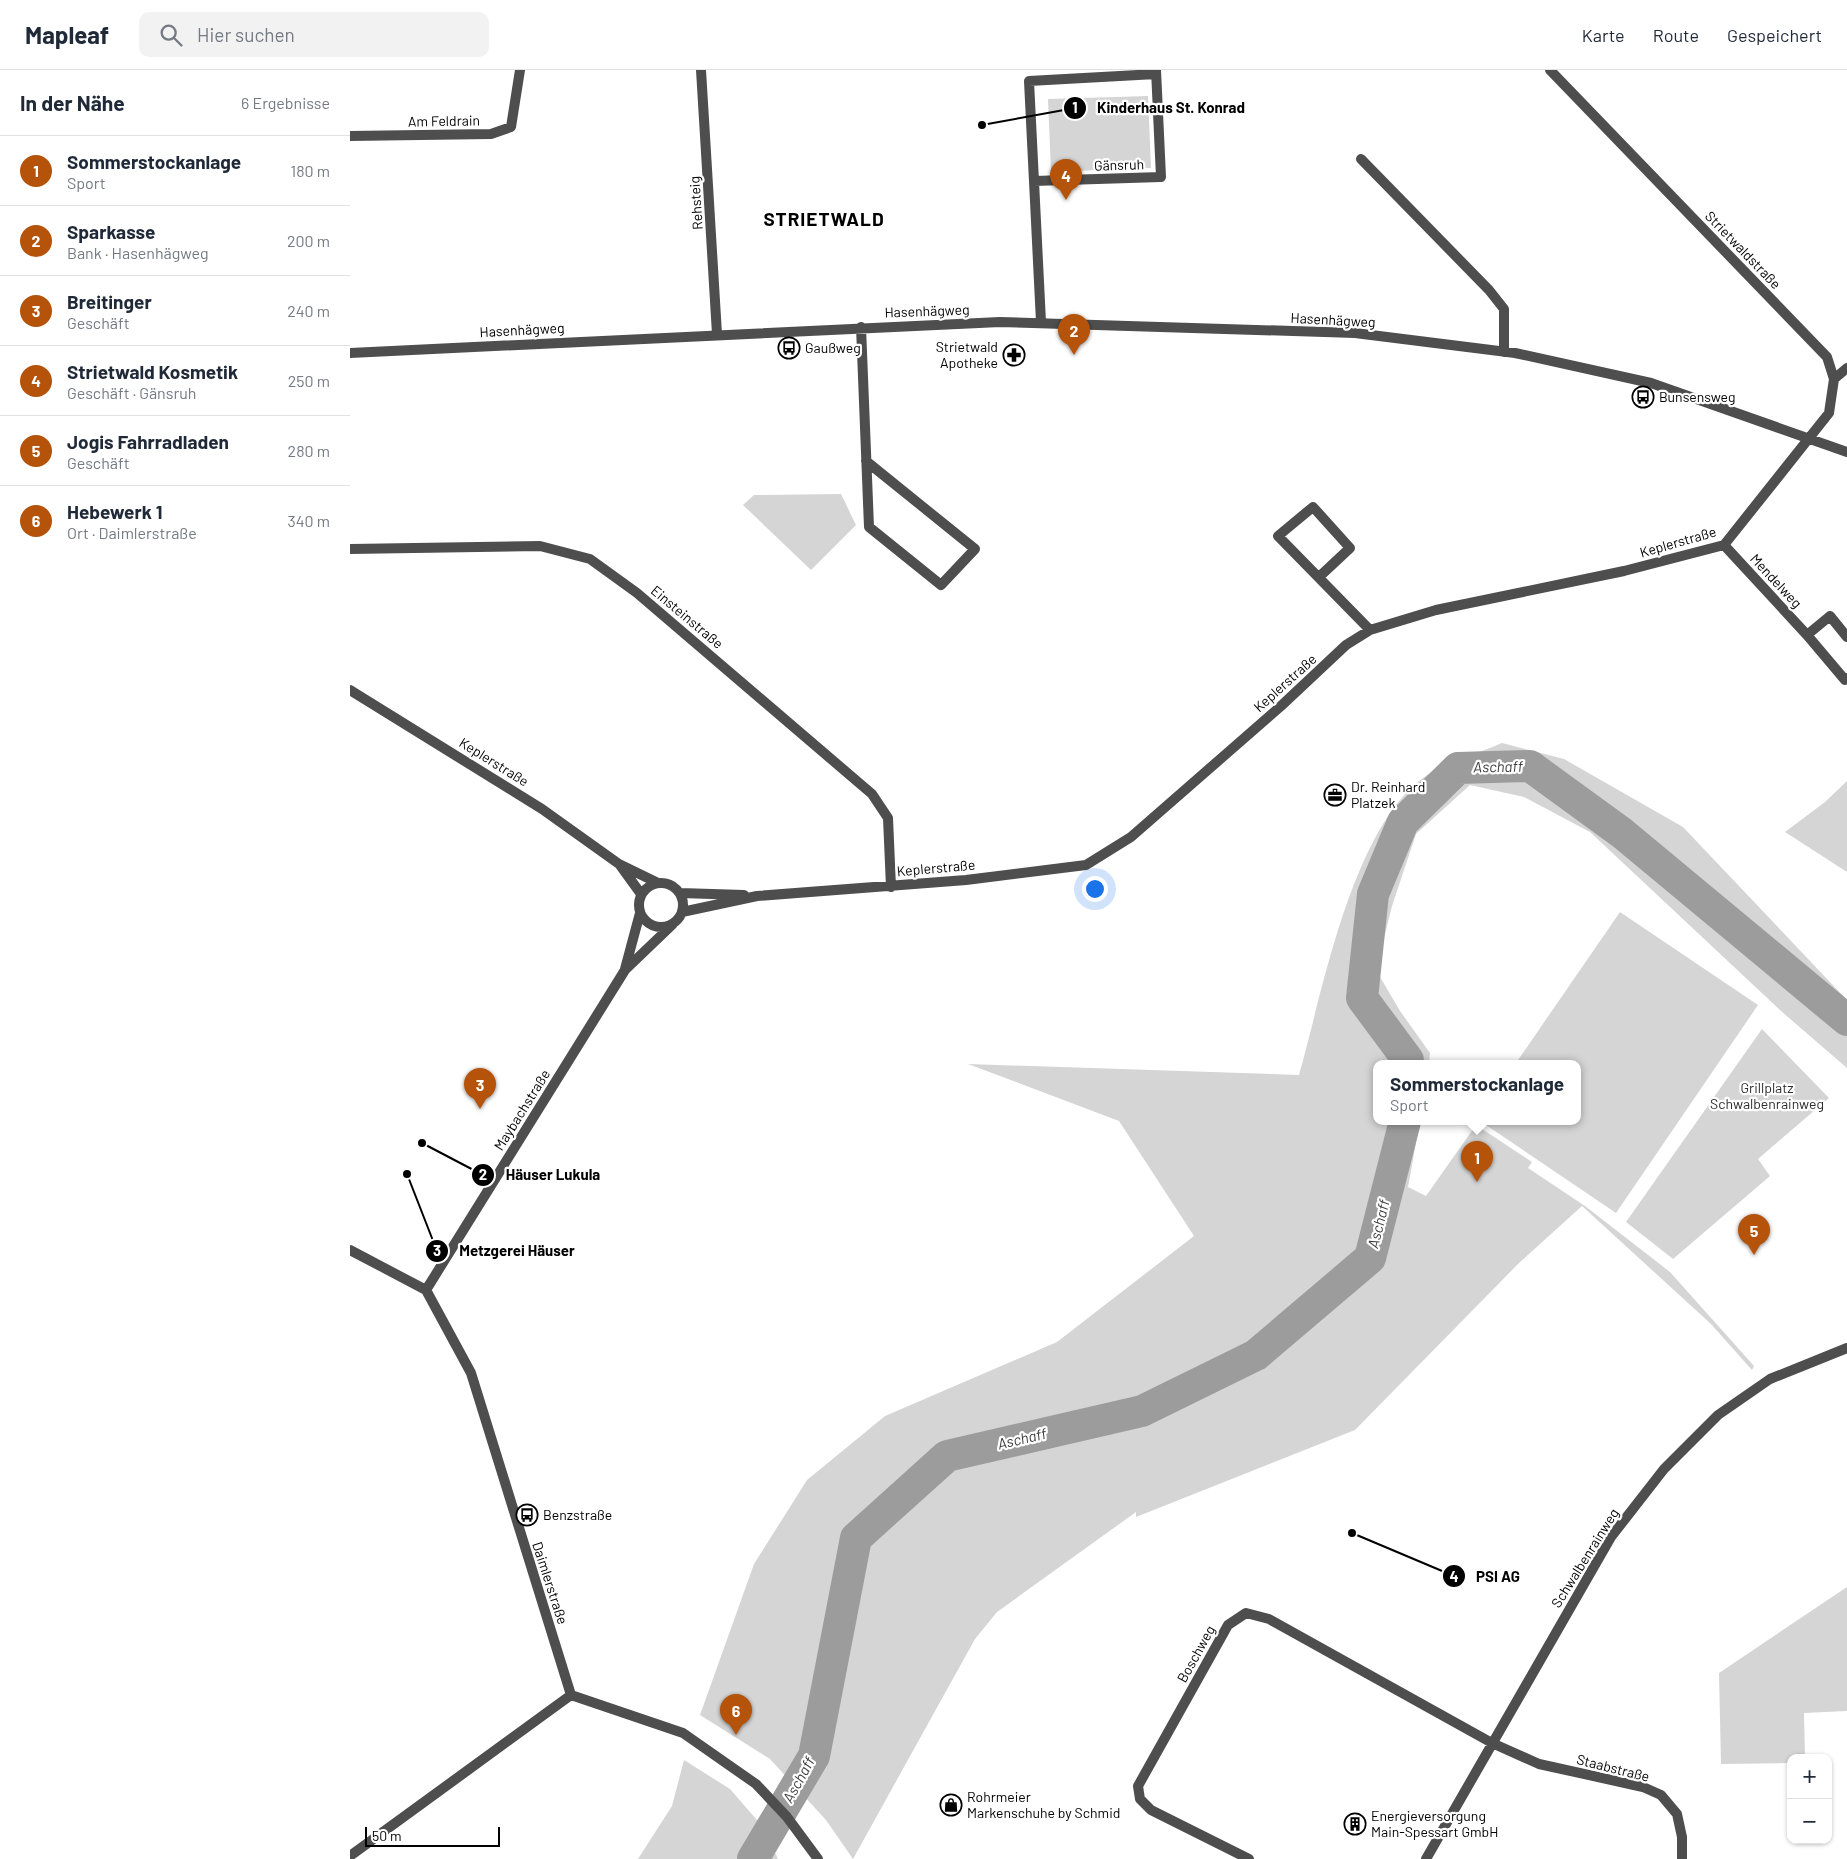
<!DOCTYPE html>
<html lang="de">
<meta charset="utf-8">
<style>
:root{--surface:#fff;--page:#f2f2f3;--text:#1f2937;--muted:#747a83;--line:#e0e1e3;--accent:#b45309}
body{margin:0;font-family:Barlow,sans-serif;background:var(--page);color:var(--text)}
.controls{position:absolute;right:15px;bottom:15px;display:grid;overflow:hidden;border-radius:10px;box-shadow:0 1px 4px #0004}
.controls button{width:45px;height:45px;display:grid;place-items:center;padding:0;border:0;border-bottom:1px solid var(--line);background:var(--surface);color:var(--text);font:25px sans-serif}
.scale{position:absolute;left:15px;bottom:12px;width:135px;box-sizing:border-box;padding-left:5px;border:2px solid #000;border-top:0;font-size:14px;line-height:18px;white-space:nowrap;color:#000;-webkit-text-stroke:4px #fff;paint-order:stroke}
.you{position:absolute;left:744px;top:818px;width:18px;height:18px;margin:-12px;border:4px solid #fff;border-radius:50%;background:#1a73e8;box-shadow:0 0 0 8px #1a73e833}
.badge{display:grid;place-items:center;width:32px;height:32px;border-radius:50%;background:var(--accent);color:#fff;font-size:16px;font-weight:700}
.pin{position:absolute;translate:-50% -41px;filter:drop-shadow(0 1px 2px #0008)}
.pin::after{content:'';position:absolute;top:26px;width:18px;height:15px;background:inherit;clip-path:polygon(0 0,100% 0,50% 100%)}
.popup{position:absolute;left:1023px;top:990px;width:208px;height:65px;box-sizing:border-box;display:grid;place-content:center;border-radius:10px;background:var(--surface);filter:drop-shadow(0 1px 4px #0005);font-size:16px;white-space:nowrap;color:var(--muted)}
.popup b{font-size:19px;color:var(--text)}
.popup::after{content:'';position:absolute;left:50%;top:100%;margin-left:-10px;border:10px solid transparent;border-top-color:var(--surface)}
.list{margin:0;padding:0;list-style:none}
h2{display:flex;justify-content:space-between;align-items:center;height:65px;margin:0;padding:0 20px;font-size:21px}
h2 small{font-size:16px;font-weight:400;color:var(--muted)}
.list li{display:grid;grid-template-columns:32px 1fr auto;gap:15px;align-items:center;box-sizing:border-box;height:70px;padding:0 20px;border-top:1px solid var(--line)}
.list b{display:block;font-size:19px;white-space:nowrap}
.list p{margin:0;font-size:16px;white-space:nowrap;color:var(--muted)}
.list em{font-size:16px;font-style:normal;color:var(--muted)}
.icon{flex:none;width:28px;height:28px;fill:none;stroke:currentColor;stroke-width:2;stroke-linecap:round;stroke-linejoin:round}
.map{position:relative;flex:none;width:1497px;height:1789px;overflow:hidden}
header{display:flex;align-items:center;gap:30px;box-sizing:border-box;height:70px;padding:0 25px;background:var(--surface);border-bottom:1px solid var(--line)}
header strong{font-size:24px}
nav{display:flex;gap:28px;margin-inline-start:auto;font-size:18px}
.search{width:350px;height:45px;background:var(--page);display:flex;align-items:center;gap:12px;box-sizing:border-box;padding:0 18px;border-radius:10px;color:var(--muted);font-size:19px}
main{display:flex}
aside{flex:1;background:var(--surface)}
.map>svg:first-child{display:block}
.green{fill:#d5d5d5}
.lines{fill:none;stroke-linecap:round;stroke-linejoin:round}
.river{stroke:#9c9c9c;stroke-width:32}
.minor{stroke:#4e4e4e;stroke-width:10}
.labels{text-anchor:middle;stroke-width:4.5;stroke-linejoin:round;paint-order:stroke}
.street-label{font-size:14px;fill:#000;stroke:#fff}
.poi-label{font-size:14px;fill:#000;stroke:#fff;text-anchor:start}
.park-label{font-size:14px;fill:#2c2c2c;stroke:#fff}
.water-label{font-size:15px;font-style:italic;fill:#3d3d3d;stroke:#fff}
.district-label{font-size:19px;font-weight:bold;letter-spacing:1px;fill:#000;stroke:#fff}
.leader{fill:none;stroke:#000;stroke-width:2}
.callout-dot{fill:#000;stroke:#fff;stroke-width:2}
.mark-label{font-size:15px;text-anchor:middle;font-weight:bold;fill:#fff}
.callout-label{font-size:15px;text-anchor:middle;font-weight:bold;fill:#000;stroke:#fff;stroke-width:4.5;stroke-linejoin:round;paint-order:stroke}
</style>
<header>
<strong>Mapleaf</strong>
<div class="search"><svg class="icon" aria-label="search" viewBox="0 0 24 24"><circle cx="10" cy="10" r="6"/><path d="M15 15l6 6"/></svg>Hier suchen</div>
<nav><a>Karte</a><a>Route</a><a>Gespeichert</a></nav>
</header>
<main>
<aside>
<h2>In der Nähe<small>6 Ergebnisse</small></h2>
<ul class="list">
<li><span class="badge">1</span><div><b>Sommerstockanlage</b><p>Sport</p></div><em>180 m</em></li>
<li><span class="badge">2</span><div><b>Sparkasse</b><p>Bank · Hasenhägweg</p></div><em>200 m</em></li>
<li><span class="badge">3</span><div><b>Breitinger</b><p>Geschäft</p></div><em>240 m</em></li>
<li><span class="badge">4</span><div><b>Strietwald Kosmetik</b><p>Geschäft · Gänsruh</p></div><em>250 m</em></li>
<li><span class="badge">5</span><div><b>Jogis Fahrradladen</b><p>Geschäft</p></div><em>280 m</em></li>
<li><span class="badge">6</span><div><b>Hebewerk 1</b><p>Ort · Daimlerstraße</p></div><em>340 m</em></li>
</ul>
</aside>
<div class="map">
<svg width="1497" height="1789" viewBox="0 0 1497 1789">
<rect width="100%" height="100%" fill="#fff"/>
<path class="green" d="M798,26L801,98L701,102L698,29Z
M491,424L506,455L461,500L393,435L404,425Z
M1152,673L1214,689L1333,757L1497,930V998L1431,941L1240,762L1174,727L1120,715L1066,764L1042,836L1026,900L1050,941L1080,983L1079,993H1027V1051H1070L1058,1117L1076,1126L1126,1055L1182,1092L1178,1098L1235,1136L1320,1202L1404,1296L1402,1300L1361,1254L1232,1136L1169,1193L1005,1360L786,1447V1442L647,1542L625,1569L503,1789L476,1750L420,1689L350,1645L404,1494L457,1410L535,1346L707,1272L844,1166L769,1051L618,994L949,1005C973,922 1003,748 1082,702C1103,690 1129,683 1152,673Z
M1497,711V802L1435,762L1475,732Z
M1270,842L1408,935L1266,1143L1130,1051H1227V993H1166Z
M1412,959L1479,1028L1408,1089L1420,1106L1323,1189L1276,1152Z
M1497,1517V1641L1454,1643L1455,1688H1441V1693L1371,1694L1369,1603Z
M334,1690L380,1719L413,1757L428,1789H288L322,1736Z"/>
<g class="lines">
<path class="river" d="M1058,993V990L1012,928L1023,824L1053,752L1108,698L1180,696L1272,763L1497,950
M403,1789L464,1686L506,1468L597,1386L792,1341L906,1285L1020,1188L1055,1051"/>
<path class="minor" d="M351,0L367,264
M0,66L141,64L161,57L170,0
M1011,89L1139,220L1154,239V282
M684,111L811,107L806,0
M691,252L679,11L806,4
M511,257L519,457L591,515L625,479L516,391
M0,283L650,252L1005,263L1165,283L1301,313L1497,382
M1484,309L1497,298
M1374,475L1457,565
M0,479L190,476L240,489L287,523L522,724L538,748L541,817
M969,507L1000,478L963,437L928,466L1020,560
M1497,567L1480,546L1457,565L1495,610L1497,608
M0,620L192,739L269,794L308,813
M270,795L291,824
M289 835a22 22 0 1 1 44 0a22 22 0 1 1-44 0Z
M330,823L394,825
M332,842L407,826L616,810L736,795L781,767L931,636L996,575L1020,560L1086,540L1274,501L1374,475L1479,343L1484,309L1477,287L1200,0
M275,899L290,843
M0,1180L76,1220L121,1303L221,1625
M76,1220L275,900L323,854
M221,1625L333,1663L406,1714L437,1747L468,1789
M0,1786L221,1625
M899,1789L801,1740L790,1729L788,1716L878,1555L896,1543L919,1549L1142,1673L1189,1694L1293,1717L1311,1725L1327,1744L1332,1767V1789
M1076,1789L1261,1467L1314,1399L1368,1345L1420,1309L1497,1278"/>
</g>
<defs>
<g id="bus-ring" transform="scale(1.125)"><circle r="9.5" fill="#fff" stroke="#000" stroke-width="1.5"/><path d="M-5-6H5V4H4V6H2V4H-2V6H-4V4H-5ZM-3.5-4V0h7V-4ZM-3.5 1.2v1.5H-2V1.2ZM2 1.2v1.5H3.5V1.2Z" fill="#000"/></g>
<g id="pharmacy-ring" transform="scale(1.125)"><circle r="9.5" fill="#fff" stroke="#000" stroke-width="1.5"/><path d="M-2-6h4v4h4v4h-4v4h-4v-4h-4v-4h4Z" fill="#000"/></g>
<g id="office-ring" transform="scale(1.125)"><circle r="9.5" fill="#fff" stroke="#000" stroke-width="1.5"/><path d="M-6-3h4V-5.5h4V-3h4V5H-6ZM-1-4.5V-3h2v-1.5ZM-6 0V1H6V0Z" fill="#000"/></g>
<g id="shop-ring" transform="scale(1.125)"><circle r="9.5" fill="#fff" stroke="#000" stroke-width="1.5"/><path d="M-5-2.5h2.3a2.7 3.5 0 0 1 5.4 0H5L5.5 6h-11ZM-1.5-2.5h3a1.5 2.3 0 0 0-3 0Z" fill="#000"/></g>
<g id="building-ring" transform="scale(1.125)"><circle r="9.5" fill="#fff" stroke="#000" stroke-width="1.5"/><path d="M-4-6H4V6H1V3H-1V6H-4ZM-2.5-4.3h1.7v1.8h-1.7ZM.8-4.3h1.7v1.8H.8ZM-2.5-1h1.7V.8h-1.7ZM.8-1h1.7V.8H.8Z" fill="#000"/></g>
</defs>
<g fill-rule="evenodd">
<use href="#bus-ring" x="439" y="278"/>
<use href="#pharmacy-ring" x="664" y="285"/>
<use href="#bus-ring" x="1293" y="327"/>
<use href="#office-ring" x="985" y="725"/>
<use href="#bus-ring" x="177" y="1445"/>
<use href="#shop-ring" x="601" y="1735"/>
<use href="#building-ring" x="1005" y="1754"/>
</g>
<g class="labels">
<g class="street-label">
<text transform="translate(94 51) rotate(-1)" y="5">Am Feldrain</text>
<text transform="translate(769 95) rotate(-2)" y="5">Gänsruh</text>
<text transform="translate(346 133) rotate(-94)" y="5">Rehsteig</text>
<text transform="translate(1393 180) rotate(46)" y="5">Strietwaldstraße</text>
<text transform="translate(577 241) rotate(-2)" y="5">Hasenhägweg</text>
<text transform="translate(983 250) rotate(3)" y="5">Hasenhägweg</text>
<text transform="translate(172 260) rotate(-3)" y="5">Hasenhägweg</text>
<text transform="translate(1328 472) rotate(-16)" y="5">Keplerstraße</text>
<text transform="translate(1426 511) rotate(47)" y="5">Mendelweg</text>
<text transform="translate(337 547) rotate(40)" y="5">Einsteinstraße</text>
<text transform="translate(935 613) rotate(-42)" y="5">Keplerstraße</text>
<text transform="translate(144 692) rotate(32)" y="5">Keplerstraße</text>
<text transform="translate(586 798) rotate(-5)" y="5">Keplerstraße</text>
<text transform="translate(172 1040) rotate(-58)" y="5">Maybachstraße</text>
<text transform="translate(1235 1488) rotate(-58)" y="5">Schwalbenrainweg</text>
<text transform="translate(200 1513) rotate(72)" y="5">Daimlerstraße</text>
<text transform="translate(846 1584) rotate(-61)" y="5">Boschweg</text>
<text transform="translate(1263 1698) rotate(14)" y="5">Staabstraße</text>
</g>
<g class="poi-label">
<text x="648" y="282" text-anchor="end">Strietwald<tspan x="648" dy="16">Apotheke</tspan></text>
<text x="455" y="283">Gaußweg</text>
<text x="1309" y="332">Bunsensweg</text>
<text x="1001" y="722">Dr. Reinhard<tspan x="1001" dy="16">Platzek</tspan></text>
<text x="193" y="1450">Benzstraße</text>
<text x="617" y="1732">Rohrmeier<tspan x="617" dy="16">Markenschuhe by Schmid</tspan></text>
<text x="1021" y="1751">Energieversorgung<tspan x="1021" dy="16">Main-Spessart GmbH</tspan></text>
</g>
<g class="park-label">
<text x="1417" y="1023">Grillplatz<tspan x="1417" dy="16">Schwalbenrainweg</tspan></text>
</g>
<g class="water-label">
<text transform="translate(1148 697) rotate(-1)" y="5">Aschaff</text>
<text transform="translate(1029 1154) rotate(-76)" y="5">Aschaff</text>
<text transform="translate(672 1369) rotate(-13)" y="5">Aschaff</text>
<text transform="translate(449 1710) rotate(-61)" y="5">Aschaff</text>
</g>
<g class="district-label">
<text x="474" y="156">STRIETWALD</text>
</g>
</g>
<path class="leader" d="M632 55L725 38M72 1073L133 1105M57 1104L87 1181M1002 1463L1104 1506"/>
<g class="callout-dot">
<circle cx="632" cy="55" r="5"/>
<circle cx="72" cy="1073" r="5"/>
<circle cx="57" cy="1104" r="5"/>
<circle cx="1002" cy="1463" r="5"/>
<circle cx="725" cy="38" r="12"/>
<circle cx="133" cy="1105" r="12"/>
<circle cx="87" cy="1181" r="12"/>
<circle cx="1104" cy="1506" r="12"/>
</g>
<g class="mark-label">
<text x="725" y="43">1</text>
<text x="133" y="1110">2</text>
<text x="87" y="1186">3</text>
<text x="1104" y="1512">4</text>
</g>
<g class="callout-label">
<text x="821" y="43">Kinderhaus St. Konrad</text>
<text x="203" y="1110">Häuser Lukula</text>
<text x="167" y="1186">Metzgerei Häuser</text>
<text x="1148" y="1512">PSI AG</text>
</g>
</svg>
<div class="controls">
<button>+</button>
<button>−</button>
</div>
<div class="scale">50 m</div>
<div class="you"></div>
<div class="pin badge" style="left:1127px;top:1112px">1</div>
<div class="popup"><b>Sommerstockanlage</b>Sport</div>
<div class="pin badge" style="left:724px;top:285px">2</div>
<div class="pin badge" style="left:130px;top:1039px">3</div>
<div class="pin badge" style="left:716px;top:130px">4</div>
<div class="pin badge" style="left:1404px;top:1185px">5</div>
<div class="pin badge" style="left:386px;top:1665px">6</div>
</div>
</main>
